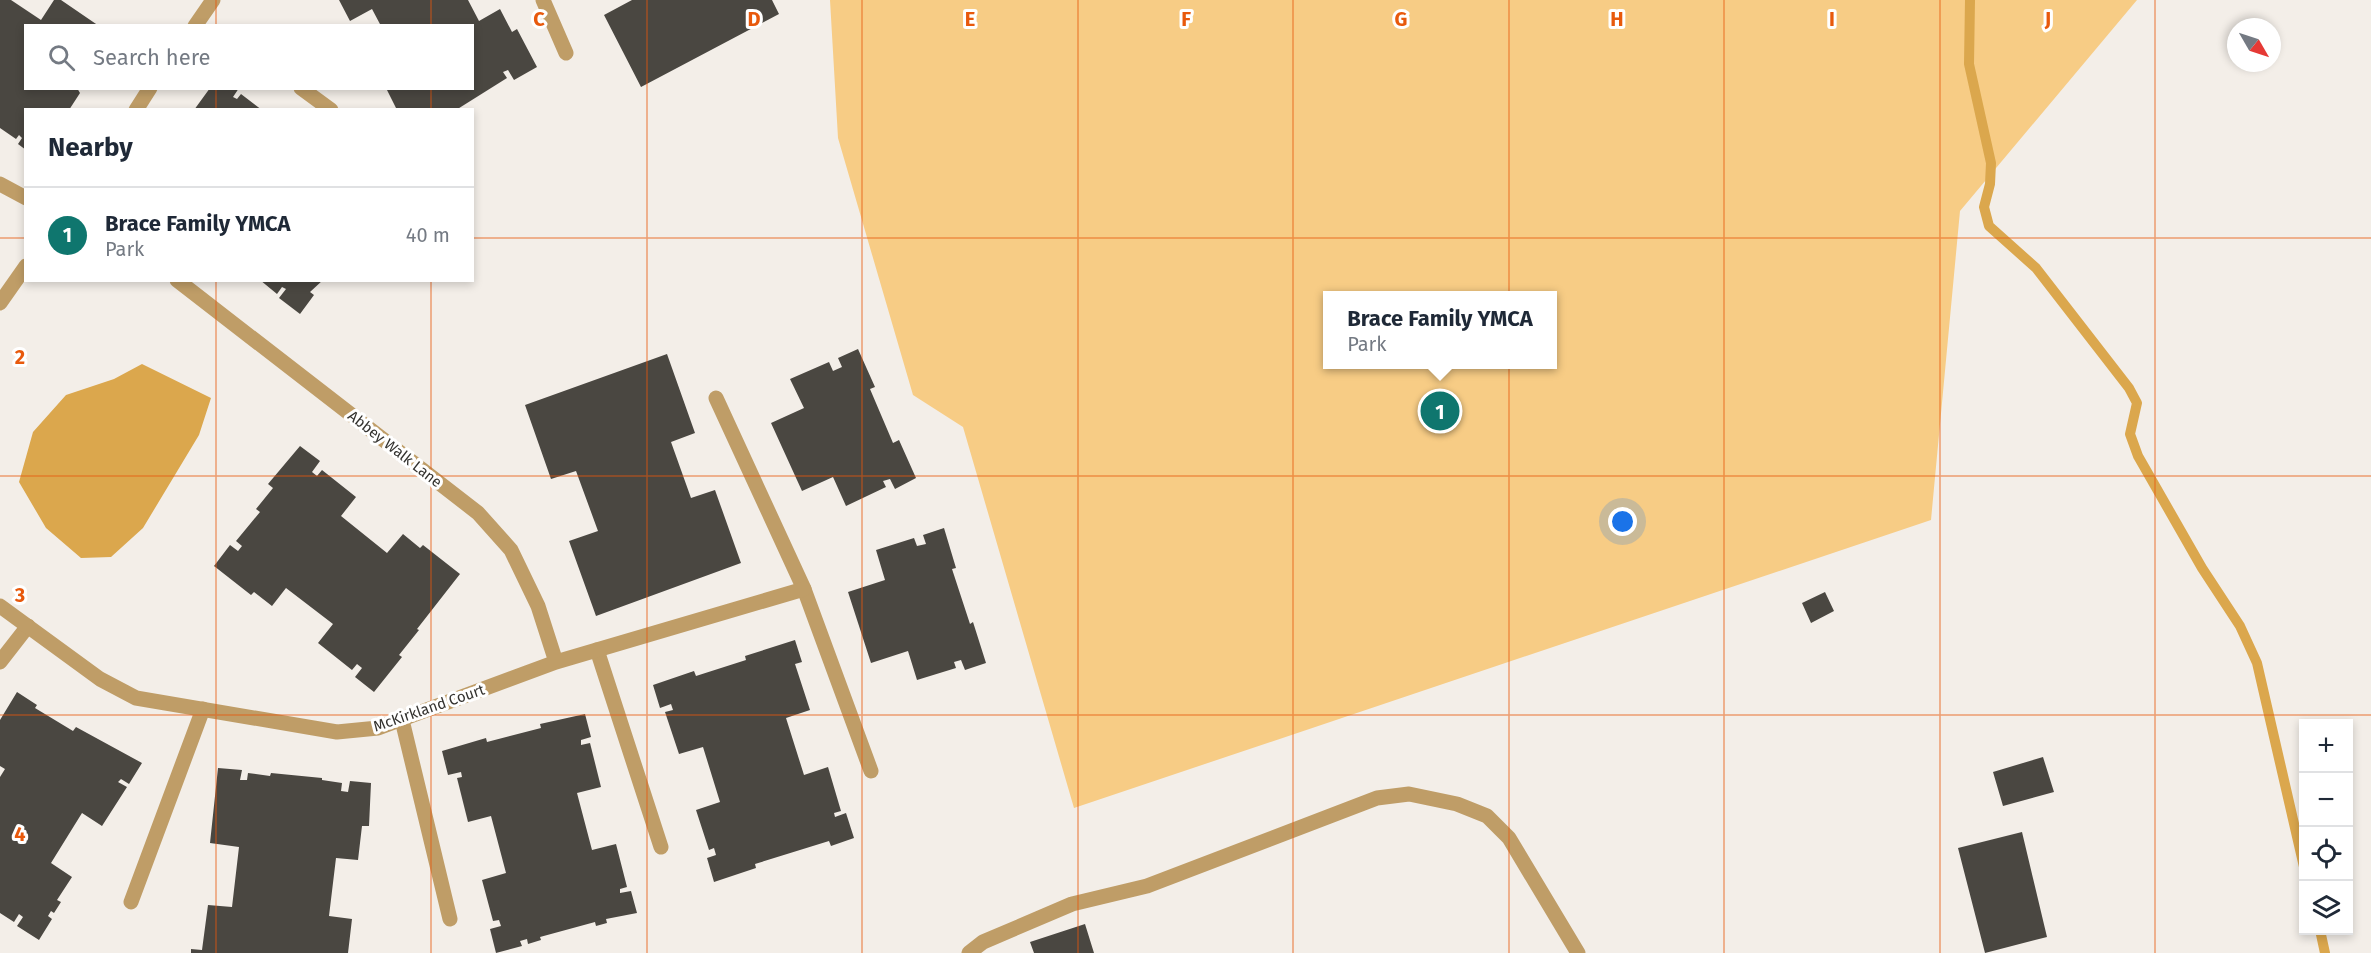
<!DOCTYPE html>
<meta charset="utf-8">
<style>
:root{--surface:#fff;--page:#f2f2f3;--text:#1f2937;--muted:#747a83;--line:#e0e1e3;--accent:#0f766e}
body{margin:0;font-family:"Fira Sans",sans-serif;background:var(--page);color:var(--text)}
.controls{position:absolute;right:18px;bottom:18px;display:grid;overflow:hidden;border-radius:0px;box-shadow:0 3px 9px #0003}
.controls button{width:54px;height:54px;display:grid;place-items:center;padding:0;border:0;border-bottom:2px solid var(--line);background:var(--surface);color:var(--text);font:30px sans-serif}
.compass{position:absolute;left:2227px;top:18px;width:54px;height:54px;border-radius:50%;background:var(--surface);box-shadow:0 3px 9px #0003;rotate:129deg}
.you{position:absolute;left:1623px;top:522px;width:21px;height:21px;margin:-15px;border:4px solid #fff;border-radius:50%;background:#1a73e8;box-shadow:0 0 0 9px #1a73e833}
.badge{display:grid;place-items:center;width:39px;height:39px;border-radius:50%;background:var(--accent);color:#fff;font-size:20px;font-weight:700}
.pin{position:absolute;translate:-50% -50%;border:3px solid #fff;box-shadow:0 2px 6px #0006}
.popup{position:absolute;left:1323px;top:291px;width:234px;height:78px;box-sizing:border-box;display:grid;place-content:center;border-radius:0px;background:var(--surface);filter:drop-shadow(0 2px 4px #0005);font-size:20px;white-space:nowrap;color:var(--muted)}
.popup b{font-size:22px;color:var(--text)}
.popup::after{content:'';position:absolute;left:50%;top:100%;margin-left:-12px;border:12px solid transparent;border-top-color:var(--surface)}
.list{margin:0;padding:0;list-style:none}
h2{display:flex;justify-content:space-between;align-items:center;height:78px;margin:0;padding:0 24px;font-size:26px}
h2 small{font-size:20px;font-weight:400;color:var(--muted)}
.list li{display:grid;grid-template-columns:39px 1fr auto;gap:18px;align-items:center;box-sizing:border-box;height:96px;padding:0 24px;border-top:2px solid var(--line)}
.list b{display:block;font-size:22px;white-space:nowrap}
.list p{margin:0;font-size:20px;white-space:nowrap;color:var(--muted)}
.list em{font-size:20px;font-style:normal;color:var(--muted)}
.icon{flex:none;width:33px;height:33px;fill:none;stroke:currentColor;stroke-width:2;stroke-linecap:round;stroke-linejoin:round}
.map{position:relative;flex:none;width:2371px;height:953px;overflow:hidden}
.search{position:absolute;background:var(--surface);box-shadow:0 3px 9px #0003;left:24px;top:24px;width:450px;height:66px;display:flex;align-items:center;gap:15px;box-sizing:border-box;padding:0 21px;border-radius:0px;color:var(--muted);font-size:22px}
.panel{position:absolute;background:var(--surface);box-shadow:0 3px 9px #0003;left:24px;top:108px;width:450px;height:174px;border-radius:0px}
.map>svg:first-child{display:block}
.green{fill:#f7cc85;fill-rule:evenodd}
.water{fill:#dba74d}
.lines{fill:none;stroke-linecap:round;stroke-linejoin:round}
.stream{stroke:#dba74d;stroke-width:10}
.building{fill:#4a4741}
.lane{stroke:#bf9d67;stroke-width:15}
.street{stroke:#bf9d67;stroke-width:15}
.grid{fill:none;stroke:#e8590c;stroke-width:1.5;stroke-opacity:0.55}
.labels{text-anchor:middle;stroke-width:6;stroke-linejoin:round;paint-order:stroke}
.street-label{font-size:15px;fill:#33322f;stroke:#fff}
.grid-label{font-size:20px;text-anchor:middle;font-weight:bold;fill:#e8590c;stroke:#fff;stroke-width:6;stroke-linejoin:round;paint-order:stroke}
</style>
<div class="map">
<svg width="2371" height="953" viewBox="0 0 2371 953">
<rect width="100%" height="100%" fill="#f3eee8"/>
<path class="green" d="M830,0H2137L1960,211L1931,520L1074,808L963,427L913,395L838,138ZM1328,296H1552V364H1328Z"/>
<path class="water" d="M142,364L211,398L199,435L143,528L111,557L81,558L46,528L19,482L33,432L66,395L114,379Z"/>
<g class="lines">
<path class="stream" d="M1970,0L1969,64L1991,163L1990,184L1984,207L1989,226L2036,268L2129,388L2137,403L2130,434L2138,456L2202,568L2240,626L2257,663L2304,867
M2320,930L2325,953"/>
</g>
<path class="building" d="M0,0H11L41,20L54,0H61L99,26H26V88H77L80,93L69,110H26V150L18,144L22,138L19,135L16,139L0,128Z
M339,0H468L479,21L500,9L512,32L517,29L537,67L514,80L508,70L503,72L507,78L456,110H397L386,88H472V26H381L372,9L350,21Z
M632,0H772L779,14L641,87L604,15Z
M210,88H239L233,97L237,99L241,94L262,110H194Z
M260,280H323L310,292L314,295L300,314L279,298L286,289L282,287L277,294Z
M858,349L875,387L870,389L893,443L899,440L916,478L895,489L890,479L883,481L886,487L846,506L833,477L802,491L771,423L804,408L790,379L829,362L833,371L842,367L838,358Z
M667,354L695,433L671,442L691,498L715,490L741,563L596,616L569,541L598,531L576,471L551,479L525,405Z
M300,446L320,461L312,472L317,476L322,470L356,497L341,516L387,553L403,534L420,548L423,545L460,574L417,629L419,630L399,655L402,657L374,692L355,677L362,668L357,664L352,670L318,643L333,624L286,588L272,606L254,592L251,595L214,566L230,545L238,551L242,546L236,541L260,512L256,509L273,488L268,484Z
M944,528L956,568L952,569L970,624L973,622L986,663L965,670L961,660L954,662L956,668L917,680L908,651L871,663L848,592L885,580L876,550L914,538L917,546L926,544L923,535Z
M1825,592L1834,611L1811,623L1802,603Z
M795,640L802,662L795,664L810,710L786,718L804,775L828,767L841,811L834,813L835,817L846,813L854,838L831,846L829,841L755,864L756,868L714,882L707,858L716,855L714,848L709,850L696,810L720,802L703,747L679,754L665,712L673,710L671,704L660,708L653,685L694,671L696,676L746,660L745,656Z
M17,692L37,705L35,708L73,731L76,727L142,763L129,784L121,779L118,782L127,787L102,826L82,813L51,863L72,877L57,900L61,902L54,913L51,911L48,916L52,919L39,940L17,926L23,917L19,914L14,922L0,913V777L5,769L0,766V720Z
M585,714L591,737L581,740V745L590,743L601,787L577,793L592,850L616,844L627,887L620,889V893L631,891L637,913L606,919L607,923L596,926L595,922L540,937L541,940L528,944L527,939L520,941L522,946L496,953L490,929L501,926L499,920L493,921L482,880L506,873L491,816L468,822L457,778L462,777L461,772L448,775L442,751L486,738L487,742L541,728L540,724Z
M2043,757L2054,792L2003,806L1993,772Z
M218,768L242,770L240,780H247L248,773L270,776L271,773L322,778V780L342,783L341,791L348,792L350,781L371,783L369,826H362L358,860L336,858L329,916L352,919L348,953H191V949L202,950L208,905L232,907L239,847L210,843Z
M2022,832L2047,937L1985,953L1958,848Z
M1085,924L1094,953H1034L1030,942Z"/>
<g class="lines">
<path class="lane" d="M543,0L566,53
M301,88L331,110
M716,398L804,589L871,771
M597,650L661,847
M0,662L28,626
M402,720L450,919
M131,902L203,709
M969,953L983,942L1072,904L1147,886L1377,798L1409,794L1457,804L1487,816L1509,838L1578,953"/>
<path class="street" d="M195,26L213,0
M136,110L150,88
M0,184L26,198
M177,280L478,513L511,550L538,606L556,662
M0,303L26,266
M0,606L100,679L136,698L337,732L378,728L556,662L804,589"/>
</g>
<path class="grid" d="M216,0V26M431,0V26M647,0V953M862,0V953M1078,0V953M1293,0V953M1509,0V953M1724,0V953M1940,0V953M2155,0V953M216,88V110M431,88V110M0,238H26M472,238H2371M216,280V953M431,280V953M0,476H2371M0,715H2371"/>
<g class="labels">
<g class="street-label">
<text transform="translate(395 449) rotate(38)" y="5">Abbey Walk Lane</text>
<text transform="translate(429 708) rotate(-19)" y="5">McKirkland Court</text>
</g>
</g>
<g class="grid-label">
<text x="539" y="26">C</text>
<text x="754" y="26">D</text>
<text x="970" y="26">E</text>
<text x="1186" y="26">F</text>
<text x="1401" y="26">G</text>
<text x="1617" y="26">H</text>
<text x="1832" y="26">I</text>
<text x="2048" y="26">J</text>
<text x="20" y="364">2</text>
<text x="20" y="602">3</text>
<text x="20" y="841">4</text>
</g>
</svg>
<div class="controls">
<button>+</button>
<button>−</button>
<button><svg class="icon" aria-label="locate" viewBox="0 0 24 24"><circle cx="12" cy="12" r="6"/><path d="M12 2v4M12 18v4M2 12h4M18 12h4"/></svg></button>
<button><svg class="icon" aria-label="layers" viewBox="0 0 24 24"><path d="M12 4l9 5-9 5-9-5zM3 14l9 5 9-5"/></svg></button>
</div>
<svg class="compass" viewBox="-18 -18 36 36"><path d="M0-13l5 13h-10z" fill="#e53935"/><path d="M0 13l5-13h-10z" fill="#747a83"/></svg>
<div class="you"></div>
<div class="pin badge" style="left:1440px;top:411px">1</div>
<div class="popup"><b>Brace Family YMCA</b>Park</div>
<div class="search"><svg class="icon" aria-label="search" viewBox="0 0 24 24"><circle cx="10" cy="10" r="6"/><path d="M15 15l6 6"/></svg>Search here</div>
<section class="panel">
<h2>Nearby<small></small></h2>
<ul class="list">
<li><span class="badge">1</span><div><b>Brace Family YMCA</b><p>Park</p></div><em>40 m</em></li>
</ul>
</section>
</div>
